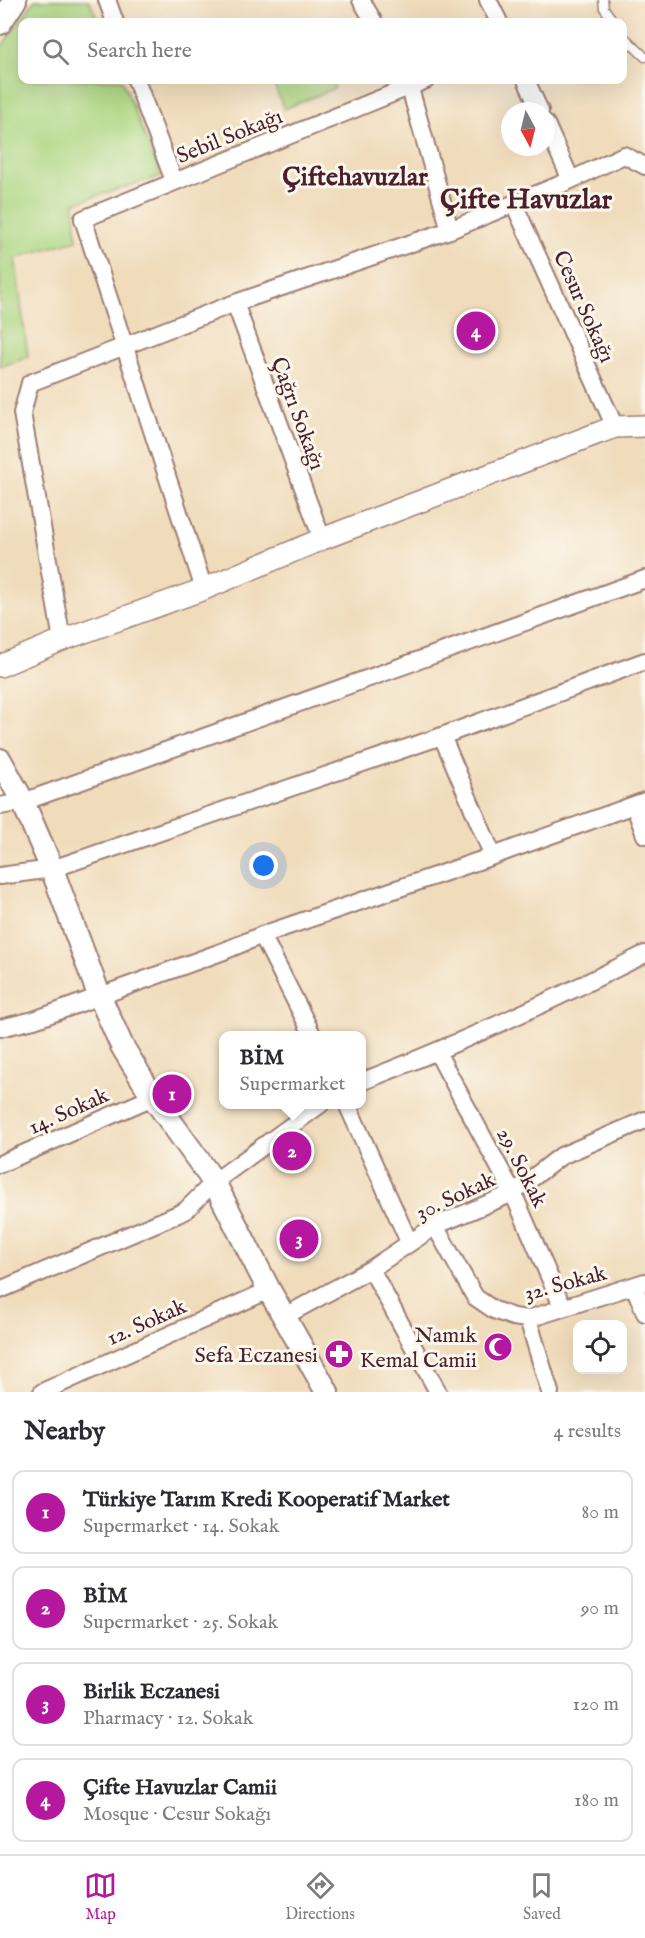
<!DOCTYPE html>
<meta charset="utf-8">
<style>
:root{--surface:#fff;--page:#f7f7f7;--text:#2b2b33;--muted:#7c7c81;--line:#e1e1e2;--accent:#b5179e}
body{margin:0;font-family:"IM FELL English",serif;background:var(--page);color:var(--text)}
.controls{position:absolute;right:18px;bottom:18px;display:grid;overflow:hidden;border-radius:12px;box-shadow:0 6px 24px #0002}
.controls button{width:54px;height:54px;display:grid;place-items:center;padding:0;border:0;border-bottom:2px solid var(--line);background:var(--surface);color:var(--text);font:30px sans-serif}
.compass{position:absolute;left:501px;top:102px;width:54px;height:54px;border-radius:50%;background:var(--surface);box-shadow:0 6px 24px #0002;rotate:173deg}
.you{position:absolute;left:264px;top:866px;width:21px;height:21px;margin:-15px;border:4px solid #fff;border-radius:50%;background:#1a73e8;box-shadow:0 0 0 9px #1a73e833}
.badge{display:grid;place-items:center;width:39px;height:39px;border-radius:50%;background:var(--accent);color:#fff;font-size:20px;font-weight:700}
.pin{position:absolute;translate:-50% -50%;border:3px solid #fff;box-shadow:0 2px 6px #0006}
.popup{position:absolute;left:219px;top:1031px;width:147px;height:78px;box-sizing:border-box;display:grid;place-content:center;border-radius:12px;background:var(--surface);filter:drop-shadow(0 2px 4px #0005);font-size:20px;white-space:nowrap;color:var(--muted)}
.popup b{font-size:22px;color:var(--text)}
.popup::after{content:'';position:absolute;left:50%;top:100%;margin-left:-12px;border:12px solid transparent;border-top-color:var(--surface)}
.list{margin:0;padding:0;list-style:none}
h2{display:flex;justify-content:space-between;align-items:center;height:78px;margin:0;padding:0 24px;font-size:26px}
h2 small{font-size:20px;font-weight:400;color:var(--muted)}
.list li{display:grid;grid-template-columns:39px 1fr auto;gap:18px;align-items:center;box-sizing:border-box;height:84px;margin:0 12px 12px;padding:0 12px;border:2px solid var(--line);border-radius:12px}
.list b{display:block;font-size:22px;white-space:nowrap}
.list p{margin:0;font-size:20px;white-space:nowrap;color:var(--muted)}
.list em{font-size:20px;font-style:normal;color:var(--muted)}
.icon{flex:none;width:33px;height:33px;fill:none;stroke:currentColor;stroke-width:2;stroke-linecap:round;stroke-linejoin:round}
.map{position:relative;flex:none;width:645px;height:1392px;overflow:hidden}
.search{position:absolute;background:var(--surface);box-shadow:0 6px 24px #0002;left:18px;right:18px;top:18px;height:66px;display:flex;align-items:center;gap:15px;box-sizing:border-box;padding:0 21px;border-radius:12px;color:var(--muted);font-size:22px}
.sheet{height:462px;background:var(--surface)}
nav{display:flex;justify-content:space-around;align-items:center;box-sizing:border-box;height:84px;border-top:2px solid var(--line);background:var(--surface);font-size:16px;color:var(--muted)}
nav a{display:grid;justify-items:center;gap:3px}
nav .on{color:var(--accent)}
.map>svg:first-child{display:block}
.green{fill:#acd682;stroke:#7b7a56;stroke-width:1.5}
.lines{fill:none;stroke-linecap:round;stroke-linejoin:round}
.service-casing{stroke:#9d7e73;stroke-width:11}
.minor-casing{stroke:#9d7e73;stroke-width:20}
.tertiary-casing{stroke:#9d7e73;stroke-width:24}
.secondary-casing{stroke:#9d7e73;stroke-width:26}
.service{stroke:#fff;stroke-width:8}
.minor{stroke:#fff;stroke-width:16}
.tertiary{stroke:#fff;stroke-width:21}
.secondary{stroke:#fff;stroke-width:22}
.labels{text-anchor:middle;stroke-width:6;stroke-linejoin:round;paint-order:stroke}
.street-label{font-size:22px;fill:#4a1f2b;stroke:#fbf7ec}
.poi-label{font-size:22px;fill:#4a1f2b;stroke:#fbf7ec;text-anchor:end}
.quarter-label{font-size:26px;font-weight:bold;fill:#4a1f2b;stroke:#fbf7ec}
.district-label{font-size:28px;font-weight:bold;fill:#4a1f2b;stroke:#fbf7ec}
</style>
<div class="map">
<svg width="645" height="1392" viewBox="0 0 645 1392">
<rect width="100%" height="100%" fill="#fbf7ec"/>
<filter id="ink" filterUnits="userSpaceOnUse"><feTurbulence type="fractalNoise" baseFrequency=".0167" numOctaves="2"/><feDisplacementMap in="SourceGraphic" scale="12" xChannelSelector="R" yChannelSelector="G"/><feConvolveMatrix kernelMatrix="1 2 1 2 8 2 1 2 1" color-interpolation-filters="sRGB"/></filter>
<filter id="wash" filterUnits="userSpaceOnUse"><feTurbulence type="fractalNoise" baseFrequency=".008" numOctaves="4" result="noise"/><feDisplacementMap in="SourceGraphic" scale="24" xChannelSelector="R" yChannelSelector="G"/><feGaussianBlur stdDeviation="1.35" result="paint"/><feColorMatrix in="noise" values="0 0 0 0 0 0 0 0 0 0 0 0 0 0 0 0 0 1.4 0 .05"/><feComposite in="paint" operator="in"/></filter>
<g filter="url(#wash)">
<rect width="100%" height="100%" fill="#f0dcbb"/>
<path class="green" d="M35,0H89L99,22H22V80H122L161,176L74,203L77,240L15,258L28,357L0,367V49Z
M272,80H332L335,88L284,109Z"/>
</g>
<g filter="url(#ink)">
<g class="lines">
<g class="service-casing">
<path id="service" d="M603,0L604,8L614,22
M622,35L645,57"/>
</g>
<g class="minor-casing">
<path id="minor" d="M107,0L115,22
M361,0L374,22
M488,0L499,22
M136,80L174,181
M405,80L410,88L450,230
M526,80L540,111
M546,124L571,180
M514,204L615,427
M235,303L322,539
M204,589L83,219L426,80
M62,640L22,413L30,383L235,303L450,230L571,180L624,155L645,166
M442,736L493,856
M634,805L645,835
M0,806L23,802L645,579
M0,876L52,869L442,736L645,661
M262,935L313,1036
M0,1028L34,1020L224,951L262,935L493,856L645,801
M437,1052L513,1193L562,1306
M361,1082C458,1044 552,1001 645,954
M347,1104L409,1242
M0,1164L153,1097
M435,1226L475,1297L494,1310L513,1317L528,1319L645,1282
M371,1269L438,1392
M634,1286L645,1313
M0,1290L185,1211L214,1182L321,1104
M285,1316L371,1269L435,1226L513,1193L561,1156L645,1120
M528,1319L550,1392
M42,1392L269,1290"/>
</g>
<g class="tertiary-casing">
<path id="tertiary" d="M0,666L62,640L204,589L322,539L601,432L615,427L645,426"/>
</g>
<g class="secondary-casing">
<path id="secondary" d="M0,23L15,0
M0,760L23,802L52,869L99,995L122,1046L153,1097L214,1182L269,1290L327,1392"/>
</g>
<use href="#service" class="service"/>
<use href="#minor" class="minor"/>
<use href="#tertiary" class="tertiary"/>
<use href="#secondary" class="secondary"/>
</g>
</g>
<defs>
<g id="mosque-disc" transform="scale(1.5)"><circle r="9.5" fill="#b5179e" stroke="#fbf7ec"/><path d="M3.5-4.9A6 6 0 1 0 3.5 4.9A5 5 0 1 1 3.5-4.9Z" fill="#fff"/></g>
<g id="pharmacy-disc" transform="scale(1.5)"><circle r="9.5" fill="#b5179e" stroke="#fbf7ec"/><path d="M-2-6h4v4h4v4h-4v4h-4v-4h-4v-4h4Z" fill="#fff"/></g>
</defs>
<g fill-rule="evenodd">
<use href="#mosque-disc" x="498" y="1347"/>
<use href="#pharmacy-disc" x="339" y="1354"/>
</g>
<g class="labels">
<g class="street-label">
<text transform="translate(229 135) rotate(-22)" y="8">Sebil Sokağı</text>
<text transform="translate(585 306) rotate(66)" y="8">Cesur Sokağı</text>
<text transform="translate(299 413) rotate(70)" y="8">Çağrı Sokağı</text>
<text transform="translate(68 1110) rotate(-24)" y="8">14. Sokak</text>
<text transform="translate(523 1167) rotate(63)" y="8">29. Sokak</text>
<text transform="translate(455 1195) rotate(-25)" y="8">30. Sokak</text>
<text transform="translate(565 1282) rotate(-15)" y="8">32. Sokak</text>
<text transform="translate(146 1321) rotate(-24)" y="8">12. Sokak</text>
</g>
<g class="poi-label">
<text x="477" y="1342">Namık<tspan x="477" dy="25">Kemal Camii</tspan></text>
<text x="318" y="1362">Sefa Eczanesi</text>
</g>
<g class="quarter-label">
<text x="355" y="185">Çiftehavuzlar</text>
</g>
<g class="district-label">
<text x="526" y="208">Çifte Havuzlar</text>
</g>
</g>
</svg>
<div class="controls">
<button><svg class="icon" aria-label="locate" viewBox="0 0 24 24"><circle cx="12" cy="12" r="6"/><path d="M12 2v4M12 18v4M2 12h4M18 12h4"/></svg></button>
</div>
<svg class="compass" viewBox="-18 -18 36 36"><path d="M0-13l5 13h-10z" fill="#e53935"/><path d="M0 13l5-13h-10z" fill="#7c7c81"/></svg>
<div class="you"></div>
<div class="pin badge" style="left:172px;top:1094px">1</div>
<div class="pin badge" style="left:292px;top:1151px">2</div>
<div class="popup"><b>BİM</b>Supermarket</div>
<div class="pin badge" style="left:299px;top:1239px">3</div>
<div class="pin badge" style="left:476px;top:331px">4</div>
<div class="search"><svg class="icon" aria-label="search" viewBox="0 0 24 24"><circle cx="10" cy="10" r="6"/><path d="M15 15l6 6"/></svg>Search here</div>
</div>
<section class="sheet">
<h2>Nearby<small>4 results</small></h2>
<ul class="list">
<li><span class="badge">1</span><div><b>Türkiye Tarım Kredi Kooperatif Market</b><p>Supermarket · 14. Sokak</p></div><em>80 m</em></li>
<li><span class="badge">2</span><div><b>BİM</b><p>Supermarket · 25. Sokak</p></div><em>90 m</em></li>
<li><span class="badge">3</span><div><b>Birlik Eczanesi</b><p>Pharmacy · 12. Sokak</p></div><em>120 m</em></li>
<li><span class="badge">4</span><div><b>Çifte Havuzlar Camii</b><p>Mosque · Cesur Sokağı</p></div><em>180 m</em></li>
</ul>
</section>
<nav>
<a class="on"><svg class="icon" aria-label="map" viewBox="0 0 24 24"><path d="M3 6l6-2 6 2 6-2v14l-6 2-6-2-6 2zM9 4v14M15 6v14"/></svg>Map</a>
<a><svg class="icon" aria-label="directions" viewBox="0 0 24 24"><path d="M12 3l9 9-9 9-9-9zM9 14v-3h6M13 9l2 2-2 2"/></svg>Directions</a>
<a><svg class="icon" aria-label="saved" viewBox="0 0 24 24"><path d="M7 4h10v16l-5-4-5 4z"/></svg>Saved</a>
</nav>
